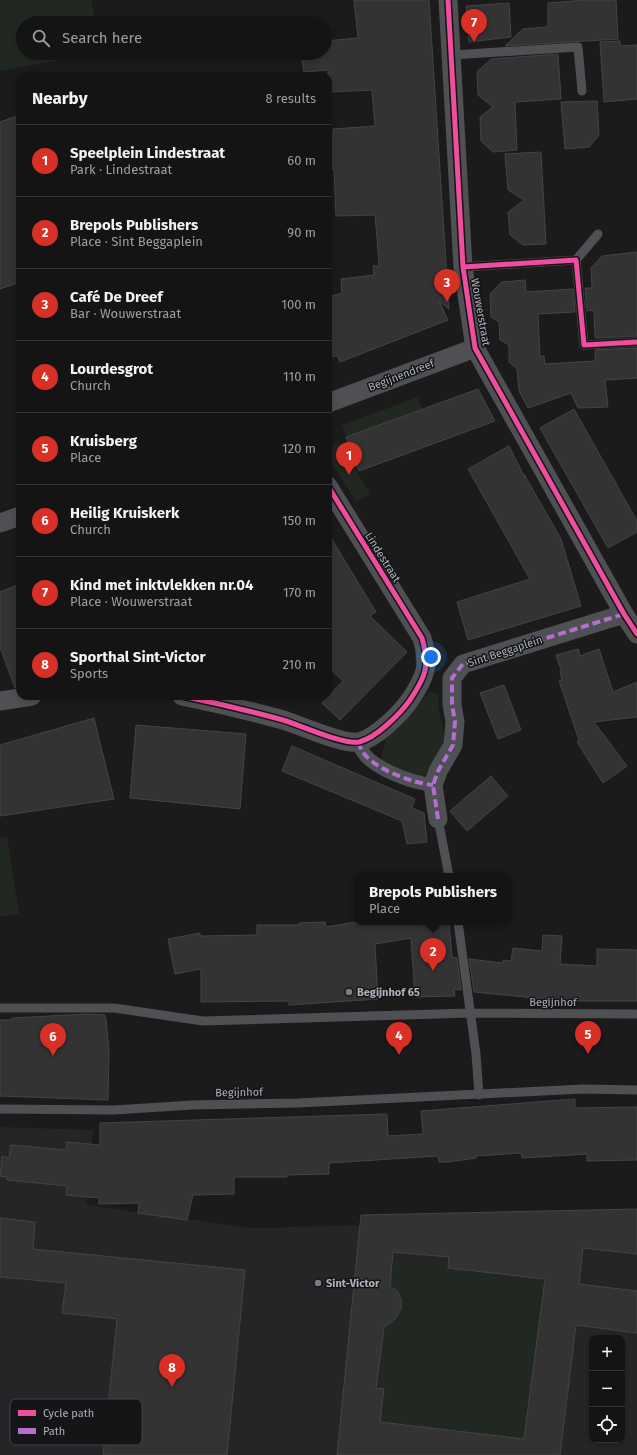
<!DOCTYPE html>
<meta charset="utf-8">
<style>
:root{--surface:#141414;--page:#212122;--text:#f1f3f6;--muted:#9d9ea0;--line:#333334;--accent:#d93025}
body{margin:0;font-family:"Fira Sans",sans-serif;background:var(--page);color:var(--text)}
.controls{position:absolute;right:12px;bottom:12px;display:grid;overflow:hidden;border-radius:8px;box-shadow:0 2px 6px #0003}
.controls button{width:36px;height:36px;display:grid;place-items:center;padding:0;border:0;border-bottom:1px solid var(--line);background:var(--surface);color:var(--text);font:20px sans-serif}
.you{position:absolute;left:431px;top:657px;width:14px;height:14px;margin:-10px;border:3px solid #fff;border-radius:50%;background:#1a73e8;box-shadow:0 0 0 6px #1a73e833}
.badge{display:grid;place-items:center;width:26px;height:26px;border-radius:50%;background:var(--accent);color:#fff;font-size:13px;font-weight:700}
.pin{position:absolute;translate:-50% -33px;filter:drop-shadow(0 1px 2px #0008)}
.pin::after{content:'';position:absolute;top:21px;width:14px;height:12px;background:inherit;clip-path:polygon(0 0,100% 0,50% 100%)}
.popup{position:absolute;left:354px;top:873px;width:158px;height:52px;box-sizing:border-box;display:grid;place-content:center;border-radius:8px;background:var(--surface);filter:drop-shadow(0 1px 3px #0005);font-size:13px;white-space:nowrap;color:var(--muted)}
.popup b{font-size:15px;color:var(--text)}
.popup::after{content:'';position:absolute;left:50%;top:100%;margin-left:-8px;border:8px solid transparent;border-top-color:var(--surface)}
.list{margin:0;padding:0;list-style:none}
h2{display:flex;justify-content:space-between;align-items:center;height:52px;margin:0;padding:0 16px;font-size:17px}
h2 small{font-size:13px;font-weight:400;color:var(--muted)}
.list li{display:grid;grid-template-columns:26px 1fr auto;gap:12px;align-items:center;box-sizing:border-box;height:72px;padding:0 16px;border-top:1px solid var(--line)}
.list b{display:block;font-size:15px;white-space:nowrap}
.list p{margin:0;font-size:13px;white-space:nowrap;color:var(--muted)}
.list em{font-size:13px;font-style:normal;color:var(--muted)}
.icon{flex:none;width:22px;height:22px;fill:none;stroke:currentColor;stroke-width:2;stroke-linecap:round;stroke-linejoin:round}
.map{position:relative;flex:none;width:637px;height:1455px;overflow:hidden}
.search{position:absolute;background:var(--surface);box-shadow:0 2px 6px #0003;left:16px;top:16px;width:316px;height:44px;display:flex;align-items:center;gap:10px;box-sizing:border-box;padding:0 14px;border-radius:22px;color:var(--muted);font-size:15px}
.panel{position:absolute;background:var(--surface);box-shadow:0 2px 6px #0003;left:16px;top:72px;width:316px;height:628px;border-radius:12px}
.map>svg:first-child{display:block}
.built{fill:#252527;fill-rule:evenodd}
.green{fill:#212821}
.building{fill:#333;stroke:#434447;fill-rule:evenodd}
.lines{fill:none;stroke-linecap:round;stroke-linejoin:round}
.service{stroke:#4f5054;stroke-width:9}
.pedestrian{stroke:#4f5054;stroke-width:14}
.minor{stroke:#4f5054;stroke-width:19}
.quiet{stroke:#b36fd0;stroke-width:4;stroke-dasharray:8 4;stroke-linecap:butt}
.cycleway-casing{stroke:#151517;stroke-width:8}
.cycleway{stroke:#ef4d9e;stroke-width:5}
.poi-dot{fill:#797d83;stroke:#151517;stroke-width:1.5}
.labels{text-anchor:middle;stroke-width:3;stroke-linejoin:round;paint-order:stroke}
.street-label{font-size:11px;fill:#acb2bb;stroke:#151517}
.poi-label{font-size:11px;font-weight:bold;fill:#acb2bb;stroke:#151517;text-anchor:start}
.key{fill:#151517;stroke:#424448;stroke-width:1}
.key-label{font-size:11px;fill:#acb2bb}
</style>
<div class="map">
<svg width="637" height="1455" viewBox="0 0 637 1455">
<rect width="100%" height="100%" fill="#1b1b1b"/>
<path class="built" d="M0,1127L93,1130L86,1205L250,1228L637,1218V1455H0ZM592,1338H622V1440H592Z"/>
<path class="green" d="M0,0H91L96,23H23V53H99L0,71Z
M418,397L422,409L346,437L342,425Z
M339,442L370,494L356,502L328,456V449Z
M430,692L436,693C440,698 438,705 439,711C440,720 445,729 444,738C443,749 429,768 423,780L380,762L387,735Z
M7,837L19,914L0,917V838Z
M393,1258L446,1261L443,1270L545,1280L524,1439L380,1422L384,1389L376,1388L385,1321H392C405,1310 403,1295 390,1287Z"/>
<path class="building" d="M354,0H429L449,309L439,301L448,320L340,362L337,355L328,359V297L342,293L341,279L374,275L373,266H379L377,238L375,215L336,216L334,169L328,171V141L333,139V129L375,126L372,90L328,92V70L304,72L301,53H326L325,41L358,38Z
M586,0H616L618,39L505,46L523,29L548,27V3Z
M509,3L511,37L469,42L466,6Z
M620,41V46L637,45V99L604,102L600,42Z
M558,54L561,99L515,102L517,150L493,152L481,141L480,117L493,107L478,95L477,72L491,59Z
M597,101L599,135L589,147L565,149L561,102Z
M20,115V282L0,289V122Z
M541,152L546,244L523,245L510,235L508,212L524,200L508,190L505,154Z
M637,252V336L595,338L594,310L587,311L585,288H592L591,268L602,256Z
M525,280L526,292L573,289L575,312L538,314L540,356H544L545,364L595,361V350L637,348V378L605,380L608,407L578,408L571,393L528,408L519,391L517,369L509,362V345L500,340L499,322L491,317L490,294L502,282Z
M478,389L495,421L359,471L346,437Z
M574,409L637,521V532L608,548L540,428Z
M509,446L525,478L524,474L561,539L581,606L468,640L457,602L530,579L468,469Z
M328,533L376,612L370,616L407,652L340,720L322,703L343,681L328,667Z
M20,584V687L15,688L0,647V592Z
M578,649L580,656L599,649L613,692L637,682V717L594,722L627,766L603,783L577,742L579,740L559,681L562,680L560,672L561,670L556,655Z
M504,685L521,730L498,739L480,693Z
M94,718L114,799L0,816V745Z
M136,725L246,734L240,809L130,798Z
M292,746L415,799L412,808L424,813L427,842L407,844L402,821L282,771Z
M491,776L508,796L467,831L450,811Z
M325,922L326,927L356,922H449L452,957L457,958L461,990L454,989L455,996L415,997L411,938L375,944L378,999L289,1005V1001L201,1002V969L175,974L168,939L200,933V936L257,935V925H299V923Z
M543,935L562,936L560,964L597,966V949L637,950V1001H565L474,992L469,959L503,963V960L511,961L513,948L542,951Z
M87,1014L105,1015V1018H106L109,1052L108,1100L0,1096V1020H12V1018Z
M575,1099V1108L637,1107V1160L587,1161V1154L522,1158L521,1153L476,1156V1158L448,1162H439L438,1156L329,1163V1174L287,1175V1177H234V1194L193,1195L187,1220L138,1213L139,1203L99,1204V1198L66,1195L67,1186L7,1180V1177L0,1176L2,1156L9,1158L11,1145L66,1150L67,1142L100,1145V1123L387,1114L388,1136L423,1134L421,1111Z
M637,1209V1254L583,1248L579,1284L637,1291V1333L576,1325L560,1455H337L361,1215ZM393,1252L449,1257L448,1268L545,1279L524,1439L380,1422L384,1389L376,1388L384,1327L396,1318L401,1309V1299L397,1291L390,1286Z
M0,1218L35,1222L33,1249L245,1270L227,1455H103L117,1319L62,1313L66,1283L0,1277Z"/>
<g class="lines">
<path class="service" d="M452,55L578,47L582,91
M576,260L598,234
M463,267L576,260L584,345L637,342
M438,819L449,876
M458,922L476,1054L479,1095
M0,1008H114L203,1021L470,1013L637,1014
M0,1109L114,1110L192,1105L298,1103L583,1089L637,1090"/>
<path class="pedestrian" d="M358,742C360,747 362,752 366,756C380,771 413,783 433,785"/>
<path class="minor" d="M448,0L463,267L475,348L624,614L637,634
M328,403L475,348
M0,523L20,516
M182,696C216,703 250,711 283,720C300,725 343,745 359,742C376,738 400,714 410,700C426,676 430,666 422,638L328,486
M0,701L32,696
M438,819L433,785L438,771L453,745L455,722L452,704V678L463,664L624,614"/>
<path class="quiet" d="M358,742C360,747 362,752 366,756C380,771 413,783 433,785
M438,819L433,785L438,771L453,745L455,722L452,704V678L463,664L624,614"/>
<g class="cycleway-casing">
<path id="cycleway" d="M448,0L463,267L475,348L624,614L637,634
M463,267L576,260L584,345L637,342
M182,696C216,703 250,711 283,720C300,725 343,745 359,742C376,738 400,714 410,700C426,676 430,666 422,638L328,486"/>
</g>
<use href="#cycleway" class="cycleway"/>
</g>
<g class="poi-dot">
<circle cx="349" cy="992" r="4"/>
<circle cx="318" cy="1283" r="4"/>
</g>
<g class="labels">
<g class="street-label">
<text transform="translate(481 312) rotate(80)" y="4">Wouwerstraat</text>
<text transform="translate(401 375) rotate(-21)" y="4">Begijnendreef</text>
<text transform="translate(383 557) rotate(58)" y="4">Lindestraat</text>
<text transform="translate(505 651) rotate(-18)" y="4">Sint Beggaplein</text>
<text x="553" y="1006">Begijnhof</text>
<text transform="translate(239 1092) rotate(-1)" y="4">Begijnhof</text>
</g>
<g class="poi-label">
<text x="357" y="996">Begijnhof 65</text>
<text x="326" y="1287">Sint-Victor</text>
</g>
</g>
<rect x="10" y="1399" width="132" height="46" rx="6" class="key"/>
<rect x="18" y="1410" width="18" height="6" fill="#ef4d9e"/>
<rect x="18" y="1428" width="18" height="6" fill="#b36fd0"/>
<g class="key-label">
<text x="43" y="1417">Cycle path</text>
<text x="43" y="1435">Path</text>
</g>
</svg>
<div class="controls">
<button>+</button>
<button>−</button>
<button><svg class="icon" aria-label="locate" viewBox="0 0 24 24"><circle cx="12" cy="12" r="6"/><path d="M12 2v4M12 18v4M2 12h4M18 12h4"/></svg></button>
</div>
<div class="you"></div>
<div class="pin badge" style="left:349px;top:475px">1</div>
<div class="pin badge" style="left:433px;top:971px">2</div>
<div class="popup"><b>Brepols Publishers</b>Place</div>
<div class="pin badge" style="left:447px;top:302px">3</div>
<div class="pin badge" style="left:399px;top:1055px">4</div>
<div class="pin badge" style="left:588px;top:1054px">5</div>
<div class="pin badge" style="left:53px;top:1056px">6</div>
<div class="pin badge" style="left:474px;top:42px">7</div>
<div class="pin badge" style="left:172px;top:1387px">8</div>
<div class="search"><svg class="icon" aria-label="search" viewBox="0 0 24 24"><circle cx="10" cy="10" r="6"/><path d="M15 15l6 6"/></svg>Search here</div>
<section class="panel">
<h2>Nearby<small>8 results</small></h2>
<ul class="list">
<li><span class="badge">1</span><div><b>Speelplein Lindestraat</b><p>Park · Lindestraat</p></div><em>60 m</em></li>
<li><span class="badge">2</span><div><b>Brepols Publishers</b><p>Place · Sint Beggaplein</p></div><em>90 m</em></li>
<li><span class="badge">3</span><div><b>Café De Dreef</b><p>Bar · Wouwerstraat</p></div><em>100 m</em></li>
<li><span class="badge">4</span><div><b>Lourdesgrot</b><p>Church</p></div><em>110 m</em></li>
<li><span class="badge">5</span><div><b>Kruisberg</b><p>Place</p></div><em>120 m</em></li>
<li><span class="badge">6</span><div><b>Heilig Kruiskerk</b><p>Church</p></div><em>150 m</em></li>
<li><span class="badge">7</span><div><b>Kind met inktvlekken nr.04</b><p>Place · Wouwerstraat</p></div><em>170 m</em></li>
<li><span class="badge">8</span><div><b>Sporthal Sint-Victor</b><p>Sports</p></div><em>210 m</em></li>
</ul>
</section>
</div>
